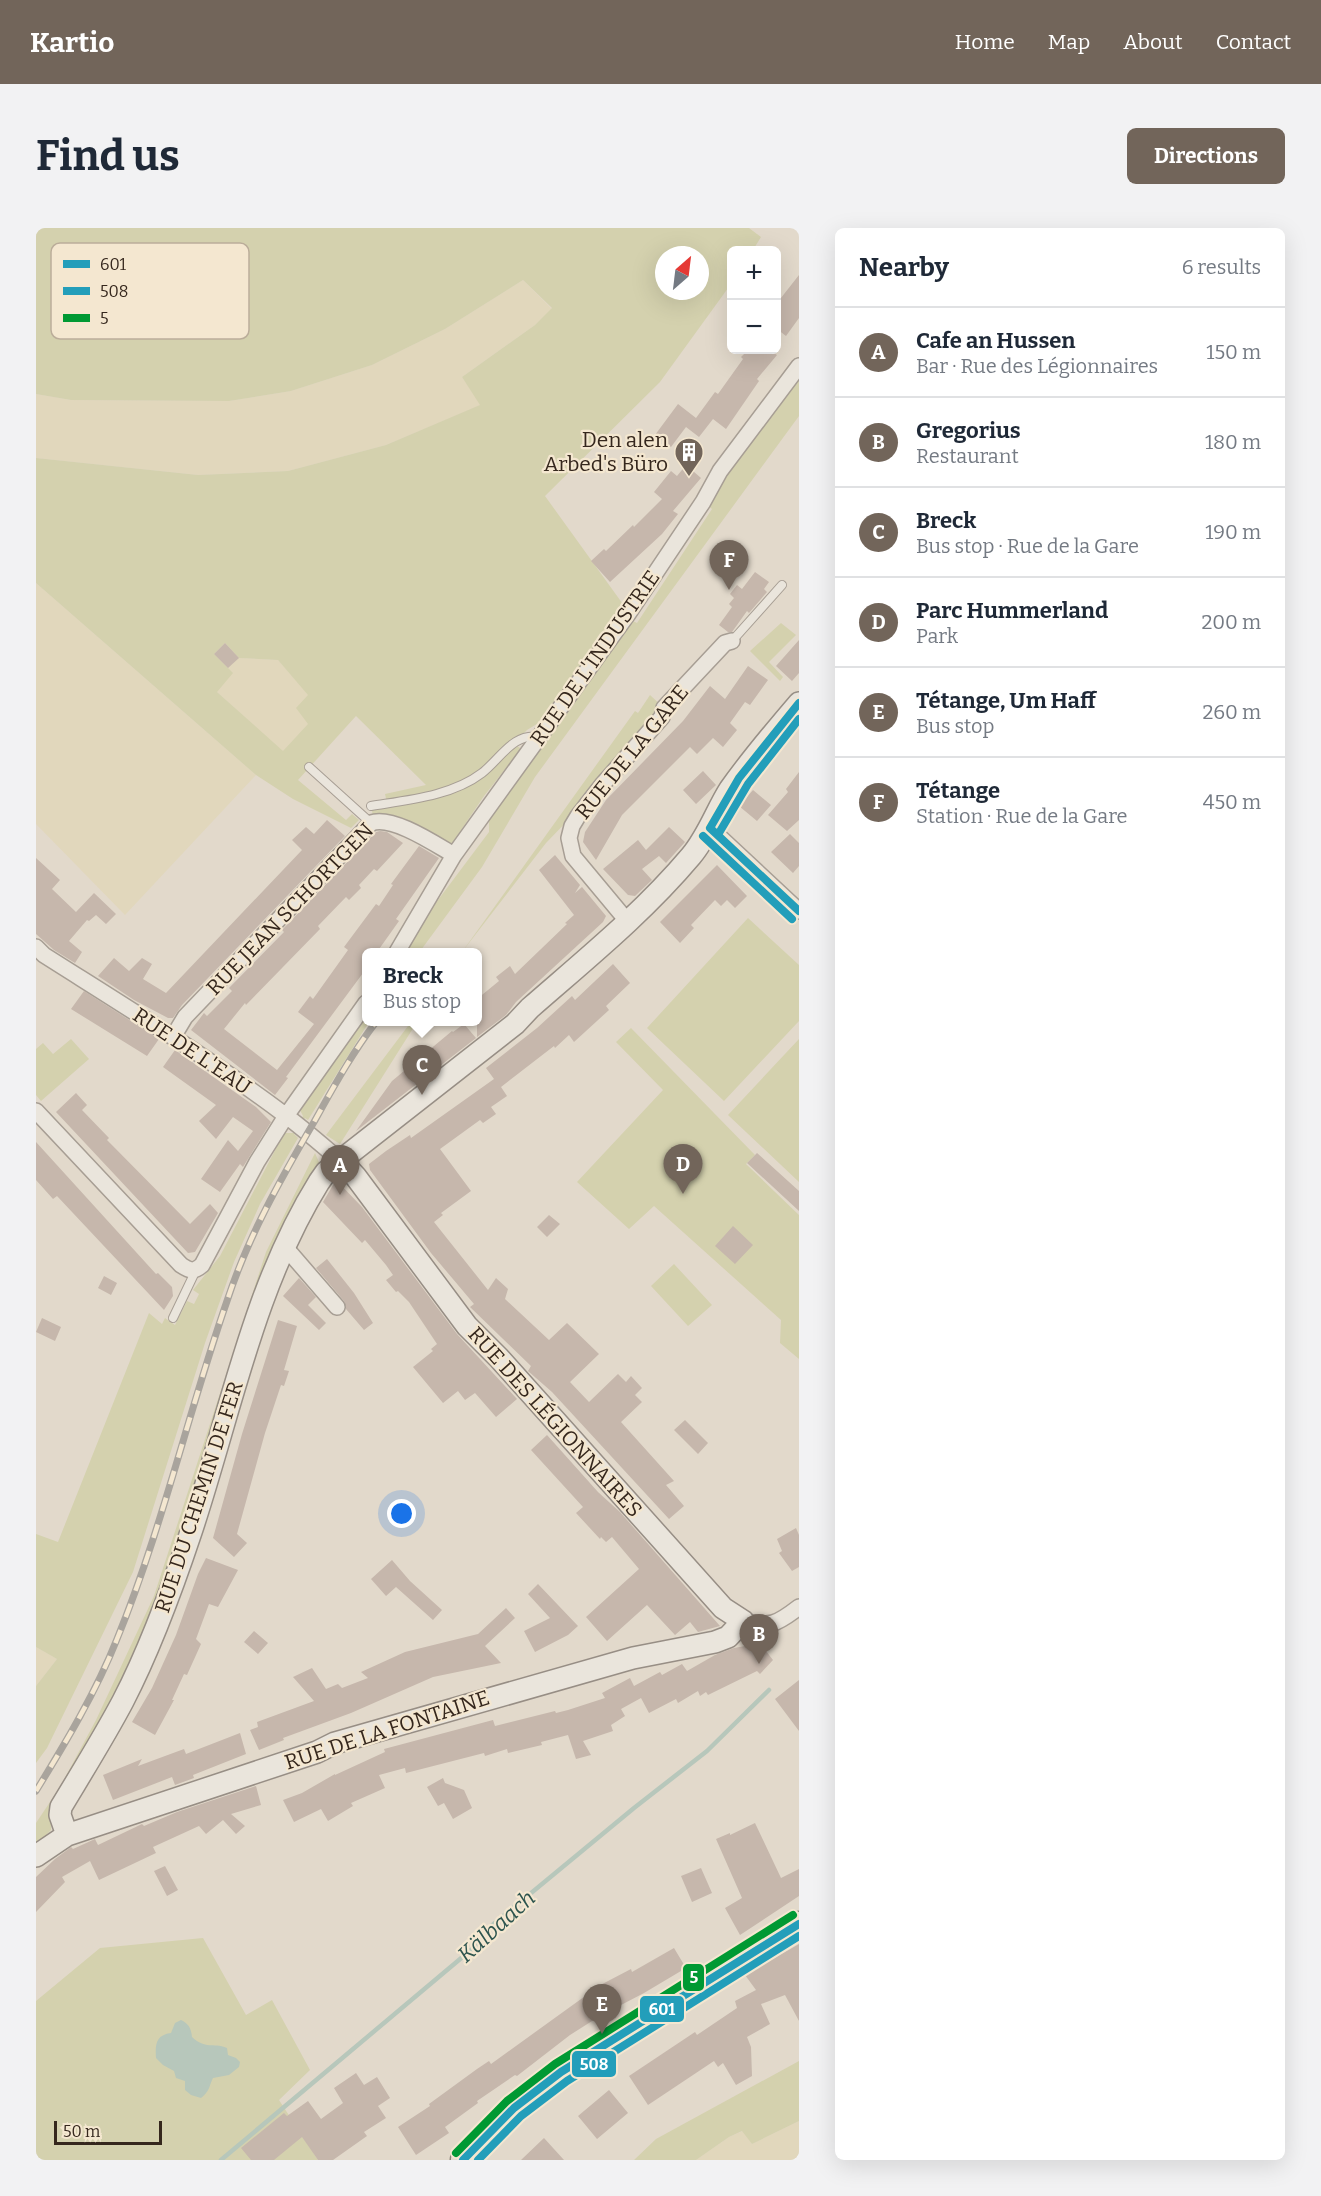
<!DOCTYPE html>
<meta charset="utf-8">
<style>
:root{--surface:#fff;--page:#f2f2f3;--text:#1f2937;--muted:#747a83;--line:#e0e1e3;--accent:#72655a}
body{margin:0;font-family:Bitter,serif;background:var(--page);color:var(--text)}
.controls{position:absolute;right:18px;top:18px;display:grid;overflow:hidden;border-radius:9px;box-shadow:0 6px 24px #0002}
.controls button{width:54px;height:54px;display:grid;place-items:center;padding:0;border:0;border-bottom:2px solid var(--line);background:var(--surface);color:var(--text);font:30px sans-serif}
.compass{position:absolute;left:619px;top:18px;width:54px;height:54px;border-radius:50%;background:var(--surface);box-shadow:0 6px 24px #0002;rotate:28deg}
.scale{position:absolute;left:18px;bottom:15px;width:108px;box-sizing:border-box;padding-left:6px;border:3px solid #35271d;border-top:0;font-size:16px;line-height:21px;white-space:nowrap;color:#35271d;-webkit-text-stroke:4px #f4e7d0;paint-order:stroke}
.you{position:absolute;left:366px;top:1286px;width:21px;height:21px;margin:-15px;border:4px solid #fff;border-radius:50%;background:#1a73e8;box-shadow:0 0 0 9px #1a73e833}
.badge{display:grid;place-items:center;width:39px;height:39px;border-radius:50%;background:var(--accent);color:#fff;font-size:20px;font-weight:700}
.pin{position:absolute;translate:-50% -50px;filter:drop-shadow(0 2px 3px #0008)}
.pin::after{content:'';position:absolute;top:32px;width:21px;height:18px;background:inherit;clip-path:polygon(0 0,100% 0,50% 100%)}
.popup{position:absolute;left:326px;top:720px;width:120px;height:78px;box-sizing:border-box;display:grid;place-content:center;border-radius:9px;background:var(--surface);filter:drop-shadow(0 2px 4px #0005);font-size:20px;white-space:nowrap;color:var(--muted)}
.popup b{font-size:22px;color:var(--text)}
.popup::after{content:'';position:absolute;left:50%;top:100%;margin-left:-12px;border:12px solid transparent;border-top-color:var(--surface)}
.list{margin:0;padding:0;list-style:none}
h2{display:flex;justify-content:space-between;align-items:center;height:78px;margin:0;padding:0 24px;font-size:26px}
h2 small{font-size:20px;font-weight:400;color:var(--muted)}
.list li{display:grid;grid-template-columns:39px 1fr auto;gap:18px;align-items:center;box-sizing:border-box;height:90px;padding:0 24px;border-top:2px solid var(--line)}
.list b{display:block;font-size:22px;white-space:nowrap}
.list p{margin:0;font-size:20px;white-space:nowrap;color:var(--muted)}
.list em{font-size:20px;font-style:normal;color:var(--muted)}
.map{position:relative;flex:none;width:763px;height:1932px;overflow:hidden;border-radius:9px}
header{display:flex;align-items:center;gap:36px;box-sizing:border-box;height:84px;padding:0 30px;background:var(--accent);color:#fff}
header strong{font-size:28px}
nav{display:flex;gap:33px;margin-inline-start:auto;font-size:21px}
.intro{display:flex;align-items:center;justify-content:space-between;box-sizing:border-box;height:144px;padding:0 36px}
h1{margin:0;font-size:42px}
.button{padding:15px 27px;border-radius:9px;background:var(--accent);color:#fff;font-size:21px;font-weight:700}
main{display:flex;gap:36px;padding:0 36px}
aside{flex:1;background:var(--surface);border-radius:9px;box-shadow:0 6px 24px #0002}
.map>svg:first-child{display:block}
.farmland{fill:#e1d7bc}
.green{fill:#d4d1ae;fill-rule:evenodd}
.water{fill:#b7c7bb}
.lines{fill:none;stroke-linecap:round;stroke-linejoin:round}
.stream{stroke:#b7c7bb;stroke-width:4.5}
.building{fill:#c6b7ac}
.lane-casing{stroke:#a79e94;stroke-width:10}
.street-casing{stroke:#a79e94;stroke-width:18}
.secondary-casing{stroke:#978e85;stroke-width:24}
.primary-casing{stroke:#8d847b;stroke-width:27}
.lane{stroke:#eae5dc;stroke-width:8}
.street{stroke:#eae5dc;stroke-width:15}
.secondary{stroke:#eae5dc;stroke-width:21}
.primary{stroke:#e2dace;stroke-width:24}
.rail-casing{stroke:#a9a49d;stroke-width:7}
.rail{stroke:#f4e7d0;stroke-width:4.5;stroke-dasharray:14;stroke-linecap:butt}
.bus-1-casing{stroke:#f4e7d0;stroke-width:12}
.bus-2-casing{stroke:#f4e7d0;stroke-width:12}
.bus-3-casing{stroke:#f4e7d0;stroke-width:12}
.bus-1{stroke:#239eba;stroke-width:8}
.bus-2{stroke:#239eba;stroke-width:8}
.bus-3{stroke:#093;stroke-width:8}
.labels{text-anchor:middle;stroke-width:4.5;stroke-linejoin:round;paint-order:stroke}
.poi-label{font-size:21px;fill:#35271d;stroke:#f4e7d0;text-anchor:end}
.street-label{font-size:21px;fill:#35271d;stroke:#f4e7d0}
.water-label{font-size:22px;font-style:italic;fill:#2d544e;stroke:#f4e7d0}
.key{fill:#f4e7d0;stroke:#bbad9a;stroke-width:1.5}
.key-label{font-size:16px;fill:#35271d}
.line-badge{stroke:#f4e7d0;stroke-width:2}
.badge-label{font-size:16px;text-anchor:middle;font-weight:bold;fill:#fff}
</style>
<header>
<strong>Kartio</strong>
<nav><a>Home</a><a>Map</a><a>About</a><a>Contact</a></nav>
</header>
<div class="intro"><h1>Find us</h1><a class="button">Directions</a></div>
<main>
<div class="map">
<svg width="763" height="1932" viewBox="0 0 763 1932">
<rect width="100%" height="100%" fill="#e2d9cb"/>
<path class="farmland" d="M487,52L516,81L499,97L426,149L445,177L350,217L252,243L162,247L0,230V166L35,172L193,173L255,163L336,137L409,101Z
M0,355L220,547L89,687L0,596Z
M189,415L204,430L242,432L273,467V496L247,524L181,464L178,426Z
M0,1419L21,1431L0,1458Z
M763,1893V1932H660L693,1909L707,1903L716,1916Z"/>
<path class="green" d="M0,0H713L725,9L717,22H696L695,56L624,154L509,268L589,379L509,491L491,502L478,515L485,521L448,568L411,623L337,588L335,578L351,575L349,566L390,557L320,488L262,552L310,592L316,586L323,592L315,600L257,571L220,547L0,355V230L162,247L252,243L350,217L444,177L426,149L499,97L516,80L487,52L409,101L336,137L255,163L193,173L35,172L0,166ZM628,27H664V63H628ZM189,415L203,430L242,432L272,467L260,480L272,496L247,523L181,464L197,445L178,426Z
M763,148V188L499,549L446,639L385,722L383,724H366L397,670L402,672L453,604V589L595,392L601,395L676,281L671,277L689,246Z
M745,395L760,407L733,434L747,449L744,453L714,423Z
M614,467L628,480L566,557L510,615L426,724L599,483L602,485Z
M712,690L763,737V793L688,873L611,800Z
M330,781V794H333L272,892L269,890L258,906L262,910L224,976L198,1034L169,1115L97,1344L11,1520L0,1535V1458L21,1431L0,1419V1306L22,1314L113,1085L126,1096L129,1090L139,1097L151,1073L158,1076L163,1066L157,1062L184,1028L248,905H257L267,888L262,878Z
M375,794H381L304,916L290,907Z
M595,800L719,927L710,936L763,987V1131L744,1115L745,1092L618,978L593,1001L541,954L627,862L580,814Z
M35,811L53,831L5,873L0,867V821L7,815L17,826Z
M763,811V954L692,887Z
M279,925L285,939L99,1437L16,1583L15,1602L0,1618V1595L24,1559L60,1492L118,1368L230,1024Z
M638,1036L676,1077L652,1098L615,1058Z
M167,1710L210,1787L236,1772L274,1842L243,1872L282,1932H4L0,1928V1773L64,1720Z
M763,1833V1893L716,1916L706,1903L693,1909L660,1932H598L620,1911Z"/>
<path class="water" d="M145,1792C153,1796 155,1800 156,1809C170,1822 176,1814 191,1820L192,1827L200,1830L204,1834L203,1839L193,1847L177,1850C173,1858 174,1863 165,1870L155,1867L149,1862V1853L140,1850L138,1843L127,1837L120,1830C119,1816 120,1807 135,1805L139,1795Z"/>
<g class="lines">
<path class="stream" d="M185,1932L436,1721L454,1699L598,1580L671,1523L733,1462"/>
</g>
<path class="building" d="M763,47V90L750,108L741,101V75Z
M712,122H734L741,127L721,151L723,153L690,201L677,191L663,209L650,199L635,219L619,207L642,176L660,190L679,164L682,166L707,131L705,129Z
M650,237L665,250L637,283L642,286L626,306L574,354L555,333L568,321L570,323L597,297L598,299L626,271L618,264L635,243L641,248Z
M719,344L733,354L728,361L731,364L713,385L711,383L696,404H692L683,397L696,379L693,376L698,370L694,366L701,357L706,361Z
M763,412V445L756,453L740,438Z
M189,415L203,430L192,440L178,426Z
M712,438L732,452L714,477L709,474L694,495L701,502L687,519L677,510L661,526L654,519L586,587L560,632L547,614L549,604L570,572L647,493L674,458L689,471Z
M667,543L680,557L660,576L647,562Z
M763,544V592L751,603L732,587L752,564L750,561Z
M717,562L735,577L721,593L703,578Z
M291,592L309,608L146,777L137,790H132L98,772L62,748L78,730L93,743L106,730L116,736L107,751L130,765L266,622L256,612L270,599L278,606Z
M633,599L649,614L630,635L623,628L606,641L616,652L599,668L592,667L567,641L602,612L610,622Z
M344,603L351,604L367,615L341,643L338,641L323,657L325,660L313,672L310,669L282,698L284,701L210,777L209,775L188,801L241,842L278,796L262,784L274,768L277,771L312,722L308,719L340,676L343,678L357,657L355,656L383,618L403,630L360,691L363,693L341,724H330V741L250,849L252,850L239,867L155,802L168,785L171,788L196,763L193,760L248,704L246,702L340,604Z
M754,606L763,615V638L757,645L735,624Z
M519,627L544,657L539,665L546,659L570,688L567,694L480,774L470,787L441,809V771L463,753L460,749L474,738L479,746L531,696L529,695L538,687L503,642Z
M0,630L24,652L16,661L40,684L58,665L80,686L70,696L60,687L53,693L51,692L33,713L46,724L39,735L18,722L0,706Z
M681,637L711,668L699,680L691,672L685,678L679,672L655,697L658,700L644,715L624,694Z
M577,736L594,755L570,778L573,782L538,814L533,807L519,820L518,818L465,859L471,868L455,879L460,886L447,895L444,892L404,921L435,963L405,985L407,987L398,994L452,1062L460,1050L472,1061L469,1071L513,1112L531,1095L563,1126L534,1154L553,1174L582,1146L590,1154L595,1148L606,1160L599,1167L606,1174L585,1194L638,1253L630,1257L648,1278L633,1291L516,1164L492,1143L495,1138L434,1079L438,1076L395,1025L334,942L333,936L350,923L374,907L375,910L458,851L450,840L501,800L536,768L539,772Z
M48,763L123,811L111,828L35,781Z
M428,796L440,810L320,903L356,853L416,803L417,804Z
M139,822L220,879L235,894L207,939L204,936L184,964L165,951L192,912L202,923L217,903L197,889L180,911L163,893L180,877L127,839Z
M40,865L51,877L46,882L73,910L71,912L154,996L174,976L182,985L159,1024L152,1025L20,884Z
M0,914L120,1046L122,1045L136,1059L137,1068L128,1082L21,968L17,971L0,952Z
M721,925L763,963V983L711,935Z
M300,952L326,979L421,1106L481,1171L460,1189L439,1165L429,1172L422,1163L407,1175L377,1139L397,1123L395,1121L401,1116L373,1074L362,1063L360,1064L350,1052L357,1047L350,1037L329,1012L326,1015L287,974Z
M513,987L524,996L511,1009L501,999Z
M697,998L717,1017L699,1036L679,1018Z
M291,1031L318,1065L337,1095L328,1102L310,1081L308,1073L280,1040Z
M68,1048L81,1055L75,1067L62,1060Z
M263,1050L280,1069L272,1077L290,1095L283,1102L247,1068Z
M6,1090L25,1099L19,1113L0,1104Z
M242,1092L261,1098L248,1142L253,1143L248,1158L245,1157L229,1205L201,1306L211,1315L198,1329L177,1310L206,1206Z
M649,1192L672,1215L662,1226L638,1202Z
M511,1207L562,1264L584,1284L684,1398L662,1404L654,1394L639,1407L611,1377L571,1413L550,1389L603,1341L576,1309L570,1314L565,1309L564,1311L540,1285L547,1279L495,1222Z
M760,1300L763,1307V1339L756,1343L743,1325L746,1323L741,1311Z
M170,1330L202,1342L182,1379L173,1376L160,1411L165,1416L151,1447L148,1446L136,1472H138L119,1507L96,1494L116,1460L140,1407L162,1346Z
M356,1332L374,1353L406,1382L397,1392L360,1359L350,1368L335,1351Z
M502,1356L542,1398L532,1407L499,1424L488,1403L514,1390L492,1366Z
M470,1380L479,1390L449,1418L465,1435L397,1449L315,1485L247,1510L248,1512L223,1522L214,1502L222,1499L221,1494L278,1473L257,1449L276,1440L290,1461L302,1456L306,1460L332,1450L325,1444L369,1424L442,1406Z
M218,1403L232,1415L222,1426L208,1414Z
M720,1416L726,1418L737,1432L724,1446L721,1443L672,1467L670,1464L664,1468L662,1463L642,1475L640,1471L613,1485L605,1470L585,1481L589,1488L575,1497L577,1503L547,1513L555,1527L540,1531L532,1507L505,1514L506,1517L472,1525L471,1521L449,1528L448,1525L370,1545L369,1540L343,1547L349,1560L315,1575L317,1578L292,1593L285,1581L258,1594L247,1572L266,1565L299,1546V1547L349,1524L348,1521L457,1492L459,1498L519,1483L520,1485L532,1482L569,1470L566,1465L594,1450L598,1458L624,1444L626,1447L646,1436L651,1443L679,1427L698,1420Z
M763,1452V1503L739,1471Z
M204,1505L210,1526L157,1547L158,1550L139,1557L136,1549L77,1572L67,1547L106,1531L102,1538L148,1521L150,1526Z
M407,1550L409,1555L428,1562L436,1580L417,1591L408,1575L402,1578L391,1559Z
M220,1558L225,1577L195,1586L209,1598L200,1606L187,1592L170,1606L163,1598L117,1619L120,1625L63,1652L54,1633L26,1649L29,1654L0,1684V1649L19,1631L35,1619L37,1621L59,1611L62,1617L106,1596L108,1598L141,1584Z
M719,1595L745,1650L763,1641V1668L704,1707L689,1680L706,1670L680,1611L694,1605V1607Z
M129,1638L142,1662L131,1668L118,1643Z
M665,1640L676,1665L656,1674L645,1648Z
M763,1716V1793L749,1767L725,1776L734,1796L711,1809L715,1819L716,1848L700,1857L687,1835L682,1839L678,1833L612,1877L593,1848L659,1804L661,1807L701,1780L699,1773L720,1762L709,1747Z
M638,1720L650,1740L608,1765L564,1788L534,1807L481,1848L479,1847L441,1873L442,1875L409,1899L413,1905L380,1927L362,1899L394,1878L393,1876L441,1841L453,1833L455,1836L552,1766L551,1764L595,1741L596,1744Z
M320,1845L328,1857L341,1849L354,1870L342,1878L350,1890L328,1904L331,1908L297,1932H282L266,1909L238,1932H215L205,1920L248,1885L251,1888L272,1873L285,1891L307,1875L298,1860Z
M573,1862L592,1885L561,1911L542,1888Z
M508,1910L528,1932H485Z"/>
<g class="lines">
<g class="lane-casing">
<path id="lane" d="M696,413L746,357
M273,539L335,595
M335,578C372,572 416,568 446,545C464,531 478,504 503,509
M137,1090L160,1042"/>
</g>
<g class="street-casing">
<path id="street" d="M674,600L763,683
M592,694L537,628L533,610L536,598L542,588L566,557L626,489L628,480L689,415L696,413
M0,719L8,727C90,779 172,829 249,887C269,902 287,918 306,934
M361,724L418,627L592,386L667,274L684,243L763,138
M137,809L149,789L335,595C356,587 399,616 418,627
M0,883L145,1037C154,1043 158,1044 166,1037L221,934L250,888L330,775
M249,1019L301,1079
M707,1393C734,1400 741,1396 763,1379"/>
</g>
<g class="secondary-casing">
<path id="secondary" d="M31,1607L24,1587L25,1579C46,1544 68,1509 87,1473C115,1419 136,1361 155,1304C194,1187 217,1060 283,954L290,944L479,796L494,780C550,731 607,685 655,628C672,608 680,583 694,561C715,531 739,503 763,475
M0,1628L31,1607L281,1524L299,1515L597,1430L679,1414L692,1409L707,1393L687,1380L463,1130L431,1098L320,949L306,934"/>
</g>
<g class="primary-casing">
<path id="primary" d="M427,1932L478,1880L525,1844L763,1696"/>
</g>
<use href="#lane" class="lane"/>
<use href="#street" class="street"/>
<use href="#secondary" class="secondary"/>
<use href="#primary" class="primary"/>
<g class="rail-casing">
<path id="rail" d="M0,1563C30,1514 60,1464 81,1411C126,1301 152,1185 191,1073C212,1009 244,952 278,894C297,860 316,825 340,794"/>
</g>
<use href="#rail" class="rail"/>
<g class="bus-1-casing">
<path id="bus-1" d="M674,600L703,550L763,475
M674,600L763,683
M427,1932L478,1880L525,1844L763,1696"/>
</g>
<g class="bus-2-casing">
<path id="bus-2" d="M683,605L712,556L763,491
M667,608L756,691
M442,1932L485,1888L531,1853L763,1708"/>
</g>
<g class="bus-3-casing">
<path id="bus-3" d="M420,1925L471,1873L519,1836L757,1687"/>
</g>
<use href="#bus-1" class="bus-1"/>
<use href="#bus-2" class="bus-2"/>
<use href="#bus-3" class="bus-3"/>
</g>
<defs>
<g id="building-pin" transform="scale(1.5)"><path d="M0 17L-7.5 6A9.5 9.5 0 1 1 7.5 6Z" fill="#72655a" stroke="#f4e7d0"/><path d="M-4-6H4V6H1V3H-1V6H-4ZM-2.5-4.3h1.7v1.8h-1.7ZM.8-4.3h1.7v1.8H.8ZM-2.5-1h1.7V.8h-1.7ZM.8-1h1.7V.8H.8Z" fill="#fff"/></g>
</defs>
<g fill-rule="evenodd">
<use href="#building-pin" x="653" y="224"/>
</g>
<g class="labels">
<g class="poi-label">
<text x="632" y="219">Den alen<tspan x="632" dy="24">Arbed's Büro</tspan></text>
</g>
<g class="street-label">
<text transform="translate(559 430) rotate(-55)" y="7">RUE DE L'INDUSTRIE</text>
<text transform="translate(596 524) rotate(-51)" y="7">RUE DE LA GARE</text>
<text transform="translate(254 681) rotate(-46)" y="7">RUE JEAN SCHORTGEN</text>
<text transform="translate(156 823) rotate(34)" y="7">RUE DE L'EAU</text>
<text transform="translate(519 1194) rotate(48)" y="7">RUE DES LÉGIONNAIRES</text>
<text transform="translate(163 1269) rotate(-72)" y="7">RUE DU CHEMIN DE FER</text>
<text transform="translate(351 1502) rotate(-18)" y="7">RUE DE LA FONTAINE</text>
</g>
<g class="water-label">
<text transform="translate(460 1698) rotate(-42)" y="8">Kälbaach</text>
</g>
</g>
<rect x="15" y="15" width="198" height="96" rx="9" class="key"/>
<rect x="27" y="32" width="27" height="8" fill="#239eba"/>
<rect x="27" y="59" width="27" height="8" fill="#239eba"/>
<rect x="27" y="86" width="27" height="8" fill="#093"/>
<g class="key-label">
<text x="64" y="42">601</text>
<text x="64" y="69">508</text>
<text x="64" y="96">5</text>
</g>
<g class="line-badge">
<rect x="646" y="1735" width="23" height="29" rx="6" fill="#093"/>
<rect x="603" y="1767" width="46" height="28" rx="6" fill="#239eba"/>
<rect x="535" y="1822" width="46" height="28" rx="6" fill="#239eba"/>
</g>
<g class="badge-label">
<text x="658" y="1755">5</text>
<text x="626" y="1787">601</text>
<text x="558" y="1842">508</text>
</g>
</svg>
<div class="controls">
<button>+</button>
<button>−</button>
</div>
<svg class="compass" viewBox="-18 -18 36 36"><path d="M0-13l5 13h-10z" fill="#e53935"/><path d="M0 13l5-13h-10z" fill="#747a83"/></svg>
<div class="scale">50 m</div>
<div class="you"></div>
<div class="pin badge" style="left:304px;top:967px">A</div>
<div class="pin badge" style="left:723px;top:1436px">B</div>
<div class="pin badge" style="left:386px;top:867px">C</div>
<div class="popup"><b>Breck</b>Bus stop</div>
<div class="pin badge" style="left:647px;top:966px">D</div>
<div class="pin badge" style="left:566px;top:1806px">E</div>
<div class="pin badge" style="left:693px;top:362px">F</div>
</div>
<aside>
<h2>Nearby<small>6 results</small></h2>
<ul class="list">
<li><span class="badge">A</span><div><b>Cafe an Hussen</b><p>Bar · Rue des Légionnaires</p></div><em>150 m</em></li>
<li><span class="badge">B</span><div><b>Gregorius</b><p>Restaurant</p></div><em>180 m</em></li>
<li><span class="badge">C</span><div><b>Breck</b><p>Bus stop · Rue de la Gare</p></div><em>190 m</em></li>
<li><span class="badge">D</span><div><b>Parc Hummerland</b><p>Park</p></div><em>200 m</em></li>
<li><span class="badge">E</span><div><b>Tétange, Um Haff</b><p>Bus stop</p></div><em>260 m</em></li>
<li><span class="badge">F</span><div><b>Tétange</b><p>Station · Rue de la Gare</p></div><em>450 m</em></li>
</ul>
</aside>
</main>
